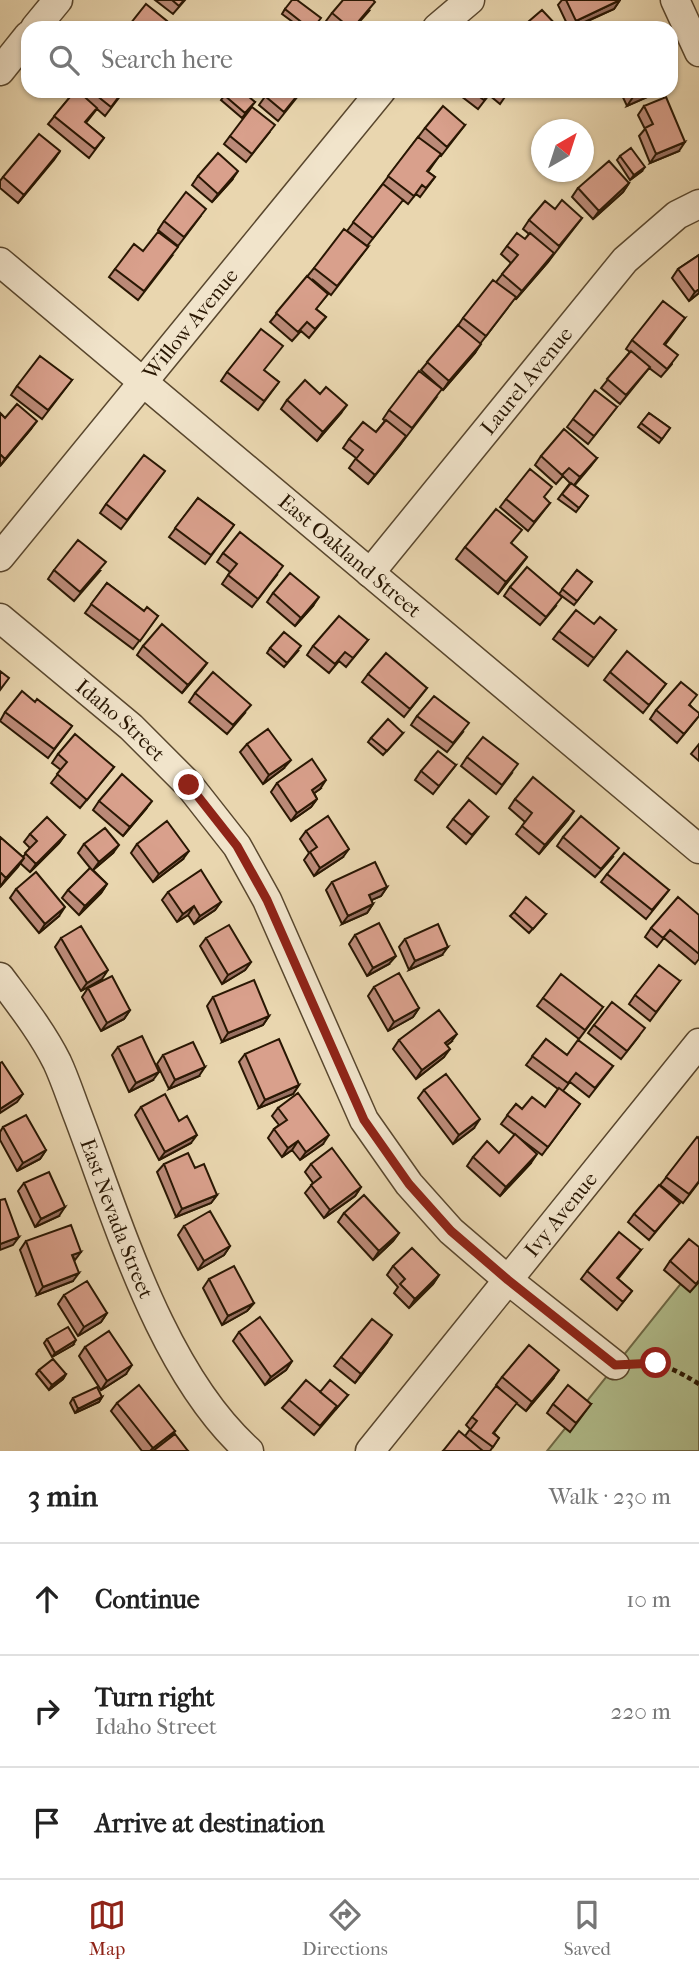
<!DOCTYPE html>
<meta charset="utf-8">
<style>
:root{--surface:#fff;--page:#f2f2f2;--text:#222;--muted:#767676;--line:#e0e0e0;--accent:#8f2418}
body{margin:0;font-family:"IM FELL French Canon",serif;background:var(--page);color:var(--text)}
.compass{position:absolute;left:531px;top:119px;width:63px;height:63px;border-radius:50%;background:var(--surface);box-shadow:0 2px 5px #0004;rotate:39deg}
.stop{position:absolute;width:21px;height:21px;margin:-16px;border:5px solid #8f2418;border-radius:50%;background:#fff}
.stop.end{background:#8f2418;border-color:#fff;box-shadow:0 2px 7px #0008}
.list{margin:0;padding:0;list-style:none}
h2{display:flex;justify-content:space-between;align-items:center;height:91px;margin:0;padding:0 28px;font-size:30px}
h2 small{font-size:23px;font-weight:400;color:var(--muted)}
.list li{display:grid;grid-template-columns:46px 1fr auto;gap:21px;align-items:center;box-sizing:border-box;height:112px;padding:0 28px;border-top:2px solid var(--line)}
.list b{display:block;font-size:26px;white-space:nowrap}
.list p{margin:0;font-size:23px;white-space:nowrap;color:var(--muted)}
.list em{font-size:23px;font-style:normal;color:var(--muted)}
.icon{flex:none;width:38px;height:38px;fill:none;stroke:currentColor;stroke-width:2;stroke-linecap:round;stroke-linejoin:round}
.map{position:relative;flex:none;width:699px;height:1451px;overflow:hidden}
.search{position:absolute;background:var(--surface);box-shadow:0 2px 5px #0004;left:21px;right:21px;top:21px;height:77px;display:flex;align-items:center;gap:18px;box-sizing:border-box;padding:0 24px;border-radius:21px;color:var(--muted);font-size:26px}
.sheet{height:427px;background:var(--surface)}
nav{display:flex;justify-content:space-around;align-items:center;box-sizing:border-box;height:98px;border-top:2px solid var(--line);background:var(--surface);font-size:19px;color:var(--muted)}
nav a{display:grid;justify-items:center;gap:4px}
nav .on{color:var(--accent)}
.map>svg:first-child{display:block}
.green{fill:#b2bf8e;stroke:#6e6b48;stroke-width:2}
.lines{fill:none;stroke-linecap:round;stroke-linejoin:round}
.minor-casing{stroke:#59472e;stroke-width:31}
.path{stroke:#291703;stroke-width:4.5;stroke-dasharray:5 3.5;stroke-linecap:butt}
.minor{stroke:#f1e4cb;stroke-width:28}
.wall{fill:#bb8a78;stroke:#291703;stroke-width:2}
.shaded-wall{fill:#987062;stroke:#291703;stroke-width:2}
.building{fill:#d9a08c;stroke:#291703;stroke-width:2}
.route{stroke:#8f2418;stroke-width:9}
.labels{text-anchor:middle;stroke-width:6;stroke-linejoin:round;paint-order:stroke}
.street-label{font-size:21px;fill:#291703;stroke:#f1e4cb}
</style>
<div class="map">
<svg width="699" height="1451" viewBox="0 0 699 1451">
<rect width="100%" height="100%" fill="#e9d6af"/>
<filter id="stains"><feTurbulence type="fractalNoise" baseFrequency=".00286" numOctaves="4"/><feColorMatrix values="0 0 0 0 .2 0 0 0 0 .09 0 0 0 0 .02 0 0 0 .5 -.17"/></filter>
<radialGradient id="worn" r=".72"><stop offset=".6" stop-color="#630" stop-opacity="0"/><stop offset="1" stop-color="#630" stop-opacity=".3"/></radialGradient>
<path class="green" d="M699,1261V1451H547Z"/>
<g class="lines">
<g class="minor-casing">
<g id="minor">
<path d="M675,0L699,52"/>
<path d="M35,28L58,0"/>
<path d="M437,28L470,0"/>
<path d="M0,71L28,36"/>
<path id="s1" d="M0,262L699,849"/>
<path id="s2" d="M0,557L381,91"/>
<path id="s3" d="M370,573L625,260L677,215L699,204"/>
<path id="s4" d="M0,618L131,727L189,785L237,846L267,900L364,1120L409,1184L451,1231L508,1280L615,1365"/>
<path id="s5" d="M0,977C20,1004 42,1032 57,1062C65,1079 71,1098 78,1116C119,1224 162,1373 249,1451"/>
<path id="s6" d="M370,1451L699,1043"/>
</g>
</g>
<path class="path" d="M639,1364C664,1363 678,1371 699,1384"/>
<use href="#minor" class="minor"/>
</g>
<path class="wall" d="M155,0H185L173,14Z
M562,0H620L614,9L573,28H569L558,5Z
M285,9L314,28H301L282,14Z
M369,11L354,28H334L326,21L332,13Z
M75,91H124L105,116L97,109L86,123L104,138L89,158L48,124Z
M228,91L255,102L242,118L221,100Z
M269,91H302L278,121L259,105Z
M458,91H509L500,104L489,95L478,109L457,93Z
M620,91H656L654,94L627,106Z
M644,106L679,151L650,163L639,136L645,129L638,115Z
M465,125L441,156L440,155L428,172L435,177L420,197L416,194L408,204L403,200L367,246L347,231L425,128Z
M269,133L246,162L224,144L230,136Z
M60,151L18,203L0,188V181L3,177Z
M620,156L642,171L630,180L617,160Z
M198,176L232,180L212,202L192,185Z
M629,183L623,192L593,219L572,197L578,188Z
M555,209L582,218L548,262L516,299L515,298L480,344L475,353L443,390L421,370L457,327L463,318L496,282L511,263L501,254L507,246L525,239L529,234L523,229L529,220Z
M200,217L178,246L158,230L164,221Z
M368,247L331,295L312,279L328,294L316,309L326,317L309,338L301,331L292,341L270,322L314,268Z
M699,255V293L689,301L672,278L678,269Z
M172,256L138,300L109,277L115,269Z
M685,318L665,345L672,364L661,377L649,368L620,404L601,388L630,352L626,349L632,340Z
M264,371L279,382L258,410L221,381L227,372Z
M72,380L42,419L11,395L17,386Z
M436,398L400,445L368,484L349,468L356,458L343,448L349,439L376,432L385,421L383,419L389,410Z
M287,400L341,413L317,441L281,409Z
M617,407L588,444L567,427L573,419Z
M0,413L5,418L31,429L0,466Z
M649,413L670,428L659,443L638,427Z
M541,456L597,458L574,485L588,496L576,512L558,499L570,483L563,476L556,484L535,465Z
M165,471L121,529L100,513L106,504Z
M198,498L234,525L205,564L169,537Z
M506,499L550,503L528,531L500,507Z
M512,544L527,557L518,569L498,594L456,559L465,547Z
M223,553L277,575L252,607L222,584L230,572L217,562Z
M54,570L100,571L74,601L48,579Z
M577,570L592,582L574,605L559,594Z
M107,583L144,611L158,616L133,649L85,613Z
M510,587L556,606L540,625L504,596Z
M273,593L313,606L295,626L267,602Z
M594,624L616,630L588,666L553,639L559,631Z
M368,640L346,667L339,661L329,673L307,655L313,646Z
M143,646L207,663L182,693L137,655Z
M270,648L298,651L284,667L267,653Z
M610,672L666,684L643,713L604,680Z
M368,674L427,688L404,717L362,682Z
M195,693L245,713L227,734L189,702Z
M35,702L72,726L48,758L0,721L5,712Z
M690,705L699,716L677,743L650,719L656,710Z
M417,716L463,732L447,752L411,725Z
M403,733L383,755L368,742L371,738Z
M247,744L284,768L263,784L240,752Z
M699,744V761L691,754Z
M58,754L114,767L80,808L51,783L61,770L52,763Z
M467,757L512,773L496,794L461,766Z
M456,765L433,794L415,780L421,771Z
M277,783L320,789L314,793L317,799L311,807L291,821L271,792Z
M515,799L568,820L539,854L516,834L525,822L509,808Z
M99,801L146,809L123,836L93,810Z
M488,817L466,844L447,827L453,819Z
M306,831L343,857L314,876L304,860L309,853L300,839Z
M30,834L65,835L59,843L30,872L20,863L0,887V837L23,857L30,848L24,842Z
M563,837L613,857L595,877L557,846Z
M84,844L113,853L93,870L107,884L101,893L79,915L62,898L68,890L91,869L78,853Z
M137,844L183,859L153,882L131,853Z
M607,874L669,890L646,919L601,882Z
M332,882L387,887L381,896L371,900L373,904L367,913L342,924L326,890Z
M16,889L59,916L39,933L10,898Z
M168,892L221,902L215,910L194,924L188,915L177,922L162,900Z
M514,912L546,914L529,933L510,916Z
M699,915V959L695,964L664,938L657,947L645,937L651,928Z
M355,935L389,964L367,976L349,944Z
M61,938L102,979L81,991L55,947Z
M206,938L251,962L245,970L222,984L200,946Z
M405,939L442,955L409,970L399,947Z
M680,981L650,1021L629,1004L635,995Z
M374,987L419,1008L413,1017L388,1031L368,996Z
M88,988L130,1010L124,1019L101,1031L82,997Z
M213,997L269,1016L263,1025L222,1042L207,1006Z
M543,998L603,1007L579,1039L537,1006Z
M594,1025L639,1036L621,1059L588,1033Z
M546,1039L567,1055L613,1066L589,1097L570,1082L563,1091L580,1104L542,1155L518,1137L531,1163L500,1196L467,1166L473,1157L499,1153L515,1135L501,1124L516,1104L522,1109L545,1107L558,1089L526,1065Z
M399,1040L451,1042L447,1045L444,1057L416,1079L393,1049Z
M118,1047L153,1080L129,1092L112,1055Z
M245,1054L299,1085L293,1094L259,1108L239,1062Z
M163,1055L199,1076L169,1089L157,1064Z
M424,1090L474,1128L453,1144L418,1098Z
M141,1107L179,1121L191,1143L159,1160L135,1115Z
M278,1108L323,1144L300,1160L292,1150L282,1157L268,1138L274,1129L279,1125L272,1116Z
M3,1127L46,1150L40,1159L17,1171L0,1140V1132Z
M699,1137V1182L683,1203L660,1185Z
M164,1164L195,1168L217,1195L211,1203L176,1217L157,1172Z
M311,1164L361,1187L355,1196L324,1218L305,1193L313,1183L305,1172Z
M24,1183L59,1216L35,1227L18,1191Z
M673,1211L649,1240L628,1222L634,1214Z
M344,1213L399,1233L393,1241L373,1260L338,1222Z
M184,1226L230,1246L224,1255L198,1270L178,1235Z
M26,1241L74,1260L73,1281L37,1295L20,1250Z
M699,1247V1282L690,1292L664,1270L670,1261Z
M641,1250L618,1279L632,1291L617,1310L581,1279L587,1271Z
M393,1266L439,1275L433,1284L409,1308L394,1293L398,1287L387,1275Z
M209,1279L254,1303L247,1311L222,1325L203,1288Z
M64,1295L107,1313L101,1322L78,1336L58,1304Z
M239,1332L292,1361L286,1370L265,1385L233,1341Z
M47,1339L73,1345L52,1357L44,1343Z
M386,1344L355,1383L334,1366L341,1357Z
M85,1347L126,1374L101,1390L79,1356Z
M39,1370L66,1374L63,1379L49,1390L36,1374Z
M502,1377L553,1379L526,1411L516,1403L494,1433L499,1438L490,1451H443L465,1436L470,1429L466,1425L472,1417L504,1393L496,1385Z
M320,1392L348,1395L314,1435L282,1408L289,1400Z
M102,1397L99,1402L75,1413L70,1403L73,1398Z
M117,1403L175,1431L169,1438L188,1451H142L111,1411Z
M553,1404H591L570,1432L547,1413Z"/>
<path class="shaded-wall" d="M620,0L614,9L571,28L576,21Z
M647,91H656L654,94L627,106L633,97Z
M685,142L679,151L650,163L656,154Z
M60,151L54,160L18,203L24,195Z
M645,167L642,171L630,180L634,175Z
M238,171L232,180L212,202L218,194Z
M629,183L623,192L593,219L599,211Z
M554,253L548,262L516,299L522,291Z
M699,289V293L689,301L695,292Z
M481,344L475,353L443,390L449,381Z
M347,405L341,413L317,441L323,432Z
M37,421L31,429L0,466L5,459Z
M406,436L400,445L368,484L375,475Z
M597,458L591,466L574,486L580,477Z
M527,557L518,569L498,594L506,582Z
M319,597L313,606L295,626L301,618Z
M207,663L201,671L182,693L188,685Z
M291,760L284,768L263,784L269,775Z
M326,780L320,789L306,799L312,790Z
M317,799L311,807L291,821L297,813Z
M152,801L146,809L123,836L130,827Z
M574,811L568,820L539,854L545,845Z
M65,835L59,843L30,872L36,864Z
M119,845L113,853L93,870L99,862Z
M349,849L343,857L314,876L320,868Z
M189,851L183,859L153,882L159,874Z
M24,858L18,867L0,887L6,878Z
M107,884L101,893L79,915L85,906Z
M387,887L381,896L363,904L369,895Z
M221,902L215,910L194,924L200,916Z
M373,904L367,913L342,924L348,916Z
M194,906L188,915L177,922L183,914Z
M65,907L59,916L39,933L45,924Z
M448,947L442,955L409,970L415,961Z
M396,956L389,964L367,976L373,968Z
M251,962L245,970L222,984L228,975Z
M108,970L102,979L81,991L87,983Z
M419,1008L413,1017L388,1031L394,1022Z
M130,1010L124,1019L101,1031L107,1023Z
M269,1016L263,1025L222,1042L228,1033Z
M457,1034L451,1042L439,1051L445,1043Z
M450,1049L444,1057L416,1079L422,1070Z
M205,1067L199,1076L169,1089L175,1080Z
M159,1072L153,1080L129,1092L136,1083Z
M299,1085L293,1094L259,1108L265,1100Z
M23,1094L17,1102L0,1113V1109Z
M480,1119L474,1128L453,1144L459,1135Z
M197,1135L191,1143L159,1160L165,1152Z
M329,1135L323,1144L300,1160L306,1152Z
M298,1141L292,1150L282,1157L288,1148Z
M46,1150L40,1159L17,1171L23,1163Z
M537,1154L531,1163L500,1196L506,1187Z
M361,1187L355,1196L324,1218L330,1210Z
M217,1195L211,1203L176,1217L182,1209Z
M65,1207L59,1216L35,1227L41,1219Z
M399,1233L393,1241L373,1260L379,1251Z
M19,1237L13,1245L0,1250V1244Z
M230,1246L224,1255L198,1270L204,1261Z
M81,1252L75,1260L72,1255Z
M79,1273L73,1281L37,1295L43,1287Z
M439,1275L433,1284L409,1308L415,1299Z
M254,1303L247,1311L222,1325L228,1316Z
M107,1313L101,1322L78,1336L84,1327Z
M392,1335L386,1344L355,1383L361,1374Z
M76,1340L73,1345L52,1357L55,1353Z
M292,1361L286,1370L265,1385L271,1377Z
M132,1365L126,1374L101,1390L107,1381Z
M559,1370L553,1379L526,1411L532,1402Z
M66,1374L63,1379L49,1390L52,1385Z
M102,1397L99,1402L75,1413L78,1409Z
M175,1431L169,1439L154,1451H150L153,1448Z"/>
<path class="building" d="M172,0H184L179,6Z
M292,0H297L321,18L313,28H309L285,9Z
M343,0H373L375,2L353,28H350L332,13Z
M566,0H620L576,21Z
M146,4L167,21L161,28H127Z
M542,10L559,28H521Z
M75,91H78L97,108L85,122L104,138L95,149L54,116Z
M91,91H123L111,107Z
M228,91H242L255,102L245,113L224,95Z
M269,91H301L284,112L265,96Z
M472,91H491L484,100Z
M500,91H509L506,95Z
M630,91H647L633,97Z
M666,97L685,142L656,154L645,128L653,124L644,106Z
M443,106L465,125L447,147L425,128Z
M252,107L275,125L252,154L230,136Z
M39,134L60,151L24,195L3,177Z
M418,137L441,154L427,171L435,177L426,188L422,185L414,196L388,176Z
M631,148L645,167L634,175L620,156Z
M218,153L238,171L218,194L198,176Z
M609,161L629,183L599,211L578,188Z
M383,184L403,200L373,238L353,222Z
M186,192L206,209L184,237L164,221Z
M562,200L582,218L559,246L529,220L545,201L555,209Z
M344,229L368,247L337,286L314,268Z
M158,232L178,247L144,291L115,269L134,244L143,251Z
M517,233L525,239L530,233L554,253L522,291L502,274L518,255L507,246Z
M699,255V289L695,292L678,269Z
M307,276L328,294L316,309L326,317L315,329L307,322L298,332L276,313Z
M493,280L516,297L486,336L463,318Z
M663,301L685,318L664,344L678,355L667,369L632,340Z
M458,325L481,344L449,381L427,362Z
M261,329L283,346L264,370L279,382L264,401L227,372Z
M631,351L650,367L626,395L607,379Z
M40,356L72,380L48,410L17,386Z
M419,371L442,389L412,428L389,410Z
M305,380L320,394L326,387L347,405L323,432L287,400Z
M595,390L617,407L594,436L573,419Z
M17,404L37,421L5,459L0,454V413L5,418Z
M649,413L670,428L662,439L641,423Z
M386,420L406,436L375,475L356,459L363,450L349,439L363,422L376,432Z
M564,429L597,458L580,477L569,468L562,475L541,456Z
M144,455L165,471L127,520L106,504Z
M530,469L552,487L544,497L550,503L534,522L506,499Z
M571,483L588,496L579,508L562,494Z
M198,498L234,525L211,555L175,528Z
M496,509L522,530L511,543L527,557L506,582L465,547Z
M240,532L283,566L258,599L228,575L237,564L223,553Z
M78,540L106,562L80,592L54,570Z
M527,567L562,597L546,617L510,587Z
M577,570L592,582L577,601L562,589Z
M290,573L319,597L301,618L273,593Z
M107,583L144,611L147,607L158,616L140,641L91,604Z
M576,610L594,624L600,617L616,630L594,658L559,631Z
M339,616L368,640L353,658L345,652L335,664L313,646Z
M162,624L207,663L188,685L143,646Z
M284,632L301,646L287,663L270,648Z
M627,651L666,684L649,705L610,672Z
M386,653L427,688L410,709L368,674Z
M0,671L9,678L0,690Z
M213,672L251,705L233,725L195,693Z
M681,682L697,695L689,705L699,713V716L684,734L656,710Z
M22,691L35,702L37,699L72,726L54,749L5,712Z
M434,696L469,723L453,743L417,716Z
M388,719L403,733L387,751L371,738Z
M268,729L291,760L269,775L247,744Z
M75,734L114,767L87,800L57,774L67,762L58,754Z
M483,737L518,764L502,785L467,757Z
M438,751L456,765L439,786L421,771Z
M312,759L326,780L312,790L317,799L297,813L277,783Z
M122,774L152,801L130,827L99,801Z
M533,777L574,811L545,845L522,826L532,813L515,799Z
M469,800L488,817L472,835L453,819Z
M328,816L349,849L320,868L310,852L317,847L306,831Z
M581,816L619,848L601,869L563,837Z
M47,817L65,835L36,864L25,853L37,841L30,834Z
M167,821L189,851L159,874L137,844Z
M105,828L119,845L99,862L84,844Z
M0,837L24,858L6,878L0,872Z
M624,853L669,890L652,910L607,874Z
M375,862L387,887L369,895L373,904L348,916L332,882Z
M90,868L107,884L85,906L68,890Z
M201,870L221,902L200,916L194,906L183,914L168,892Z
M36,872L65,907L45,924L16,889Z
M526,897L546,914L533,929L514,912Z
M678,897L699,915V954L670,930L663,938L651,928Z
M379,923L396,956L373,968L355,935Z
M438,924L448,947L415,961L405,939Z
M229,925L251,962L228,975L206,938Z
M81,926L108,970L87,983L61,938Z
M659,965L680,981L656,1012L635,995Z
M399,973L419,1008L394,1022L374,987Z
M561,974L603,1007L585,1030L543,998Z
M112,976L130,1010L107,1023L88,988Z
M254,980L269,1016L228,1033L213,997Z
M612,1002L645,1028L627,1051L594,1025Z
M439,1010L457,1034L445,1043L450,1049L422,1070L399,1040Z
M142,1036L159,1072L136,1083L118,1047Z
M279,1039L299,1085L265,1100L245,1054Z
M546,1039L567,1055L578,1040L613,1066L595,1088L576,1073L568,1083L532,1056Z
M193,1042L205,1067L175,1080L163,1055Z
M2,1062L23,1094L0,1109V1063Z
M446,1074L480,1119L459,1135L424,1090Z
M559,1088L580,1104L548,1147L507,1115L516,1104L522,1109L532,1097L545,1107Z
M298,1093L329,1135L306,1152L298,1141L288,1148L274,1129L287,1120L278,1108Z
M165,1094L179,1121L187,1116L197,1135L165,1152L141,1107Z
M26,1115L46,1150L23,1163L3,1127Z
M515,1134L537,1154L506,1187L473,1157L487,1141L499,1153Z
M697,1137L699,1139V1181L689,1194L666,1177Z
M332,1148L361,1187L330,1210L311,1185L321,1177L311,1164Z
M188,1153L195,1168L204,1164L217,1195L182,1209L164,1164Z
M49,1172L65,1207L41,1219L24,1183Z
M659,1185L680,1203L655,1232L634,1214Z
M364,1195L399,1233L379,1251L344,1213Z
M5,1199L19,1237L0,1244V1200Z
M210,1211L230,1246L204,1261L184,1226Z
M71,1225L81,1252L72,1255L79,1273L43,1287L26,1241Z
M619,1232L641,1250L617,1278L632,1291L623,1302L587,1271Z
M689,1239L699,1247V1280L696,1284L670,1261Z
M412,1248L439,1275L415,1299L400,1284L405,1279L393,1266Z
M234,1266L254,1303L228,1316L209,1279Z
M87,1281L107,1313L84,1327L64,1295Z
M260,1317L292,1361L271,1377L239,1332Z
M372,1319L392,1335L361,1374L341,1357Z
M68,1327L76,1340L55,1353L47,1339Z
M109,1331L132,1365L107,1381L85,1347Z
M529,1345L559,1370L532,1402L502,1377Z
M53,1359L66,1374L52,1385L39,1370Z
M306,1380L337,1406L320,1426L289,1400Z
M330,1380L348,1395L336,1409L335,1408L337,1406L320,1392Z
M139,1385L175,1431L153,1448L117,1403Z
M568,1385L591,1404L576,1423L553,1404Z
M496,1386L517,1403L493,1433L499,1438L493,1447L470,1430L477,1421L472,1417Z
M97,1387L102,1397L78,1409L73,1398Z
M459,1431L483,1451H443Z
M175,1434L188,1451H153Z"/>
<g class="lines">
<path class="route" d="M189,785L237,846L267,900L364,1120L409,1184L451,1231L508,1280L615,1365L656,1363"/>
</g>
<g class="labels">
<g class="street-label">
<text dy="7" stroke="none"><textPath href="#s2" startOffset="301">Willow Avenue</textPath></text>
<text dy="7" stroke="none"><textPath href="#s3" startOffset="248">Laurel Avenue</textPath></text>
<text dy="7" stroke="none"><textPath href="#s1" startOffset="457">East Oakland Street</textPath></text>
<text dy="7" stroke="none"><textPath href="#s4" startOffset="158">Idaho Street</textPath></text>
<text dy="7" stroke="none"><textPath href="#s6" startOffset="304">Ivy Avenue</textPath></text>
<text dy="7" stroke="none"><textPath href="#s5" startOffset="270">East Nevada Street</textPath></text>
</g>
</g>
<rect width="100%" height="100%" filter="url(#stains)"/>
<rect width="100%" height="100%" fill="url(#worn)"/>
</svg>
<svg class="compass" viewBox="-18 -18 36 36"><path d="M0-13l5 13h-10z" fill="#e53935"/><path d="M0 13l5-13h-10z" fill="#767676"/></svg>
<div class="stop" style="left:656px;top:1363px"></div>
<div class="stop end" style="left:189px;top:785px"></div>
<div class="search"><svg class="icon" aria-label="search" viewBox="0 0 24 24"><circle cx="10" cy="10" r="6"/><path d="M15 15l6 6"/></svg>Search here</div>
</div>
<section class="sheet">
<h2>3 min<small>Walk · 230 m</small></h2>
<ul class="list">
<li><svg class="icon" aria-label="ahead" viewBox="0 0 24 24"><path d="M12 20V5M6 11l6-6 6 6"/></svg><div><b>Continue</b></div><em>10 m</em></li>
<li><svg class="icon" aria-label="right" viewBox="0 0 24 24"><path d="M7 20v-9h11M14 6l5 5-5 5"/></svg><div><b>Turn right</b><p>Idaho Street</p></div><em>220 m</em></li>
<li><svg class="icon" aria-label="arrive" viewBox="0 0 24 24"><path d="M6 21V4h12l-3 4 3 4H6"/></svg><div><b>Arrive at destination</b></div></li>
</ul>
</section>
<nav>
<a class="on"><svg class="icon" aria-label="map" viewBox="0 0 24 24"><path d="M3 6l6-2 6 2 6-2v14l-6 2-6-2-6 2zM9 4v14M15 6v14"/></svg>Map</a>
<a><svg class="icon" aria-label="directions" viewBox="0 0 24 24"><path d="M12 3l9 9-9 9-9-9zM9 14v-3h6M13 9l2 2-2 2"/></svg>Directions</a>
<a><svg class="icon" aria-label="saved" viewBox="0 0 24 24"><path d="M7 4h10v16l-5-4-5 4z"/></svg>Saved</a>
</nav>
